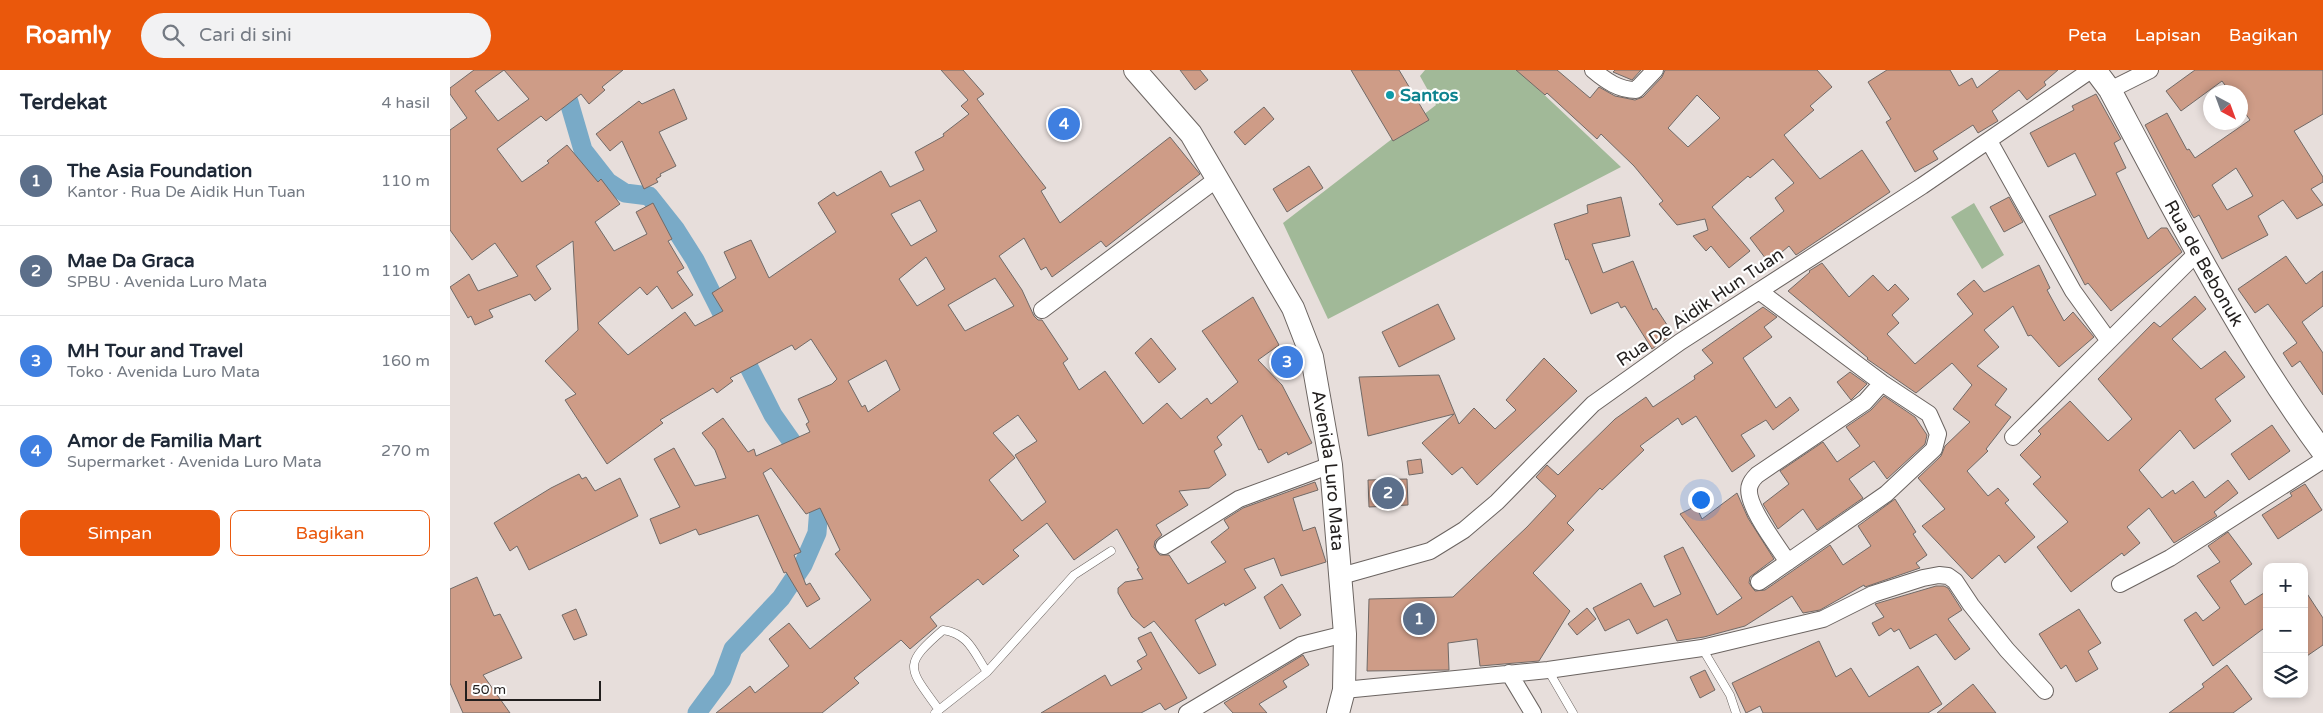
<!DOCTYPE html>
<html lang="id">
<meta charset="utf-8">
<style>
:root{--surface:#fff;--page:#f2f2f3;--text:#1f2937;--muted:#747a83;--line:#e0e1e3;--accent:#ea580c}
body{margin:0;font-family:"Varela Round",sans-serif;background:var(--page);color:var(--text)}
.controls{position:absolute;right:15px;bottom:15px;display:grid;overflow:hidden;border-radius:10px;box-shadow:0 2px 8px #0003}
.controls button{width:45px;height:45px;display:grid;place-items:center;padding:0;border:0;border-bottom:1px solid var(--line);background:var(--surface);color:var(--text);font:25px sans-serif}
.compass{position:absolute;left:1753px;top:15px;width:45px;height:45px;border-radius:50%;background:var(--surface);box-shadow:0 2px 8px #0003;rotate:139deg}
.scale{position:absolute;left:15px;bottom:12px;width:136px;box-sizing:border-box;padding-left:5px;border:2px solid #221f1e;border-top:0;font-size:14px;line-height:18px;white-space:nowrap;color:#221f1e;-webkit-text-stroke:4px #fff;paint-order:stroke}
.you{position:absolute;left:1250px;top:429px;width:18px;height:18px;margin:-12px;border:4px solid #fff;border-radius:50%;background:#1a73e8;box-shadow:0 0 0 8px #1a73e833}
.badge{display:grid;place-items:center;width:32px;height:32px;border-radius:50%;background:var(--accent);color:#fff;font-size:16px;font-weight:700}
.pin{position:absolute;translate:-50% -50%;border:2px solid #fff;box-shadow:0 1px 5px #0006}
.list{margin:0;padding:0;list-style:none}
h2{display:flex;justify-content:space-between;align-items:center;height:65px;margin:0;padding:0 20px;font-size:21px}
h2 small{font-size:16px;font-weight:400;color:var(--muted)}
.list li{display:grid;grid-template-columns:32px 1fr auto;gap:15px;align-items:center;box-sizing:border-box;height:90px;padding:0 20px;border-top:1px solid var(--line)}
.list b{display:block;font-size:19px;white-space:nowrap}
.list p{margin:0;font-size:16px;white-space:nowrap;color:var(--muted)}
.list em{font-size:16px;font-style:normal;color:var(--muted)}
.actions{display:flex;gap:10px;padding:15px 20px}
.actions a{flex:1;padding:11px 0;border:1px solid var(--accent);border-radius:10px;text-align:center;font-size:18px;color:var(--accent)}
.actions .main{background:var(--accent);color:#fff}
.icon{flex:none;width:28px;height:28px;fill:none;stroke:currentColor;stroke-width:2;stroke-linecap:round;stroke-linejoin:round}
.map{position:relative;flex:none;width:1873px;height:643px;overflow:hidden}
header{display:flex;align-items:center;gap:30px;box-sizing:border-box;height:70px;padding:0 25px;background:var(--accent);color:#fff}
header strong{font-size:24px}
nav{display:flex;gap:28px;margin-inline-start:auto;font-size:18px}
.search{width:350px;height:45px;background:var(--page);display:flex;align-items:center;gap:12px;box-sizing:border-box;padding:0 18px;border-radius:28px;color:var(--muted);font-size:19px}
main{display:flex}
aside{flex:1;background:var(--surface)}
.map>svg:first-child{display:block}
.green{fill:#a1b998}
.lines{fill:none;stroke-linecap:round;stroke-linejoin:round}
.canal{stroke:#79aac7;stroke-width:19}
.building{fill:#ce9c87;stroke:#716a67;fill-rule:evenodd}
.lane-casing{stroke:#6b6461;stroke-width:9}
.street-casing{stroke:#6b6461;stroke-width:18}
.secondary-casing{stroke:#6b6461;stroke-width:24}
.lane{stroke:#fff;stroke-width:8}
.street{stroke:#fff;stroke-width:16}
.secondary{stroke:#fff;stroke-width:22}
.culture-dot{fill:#0f9aa8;stroke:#fff;stroke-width:2}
.labels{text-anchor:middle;stroke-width:4.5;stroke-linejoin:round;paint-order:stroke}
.culture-label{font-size:18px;font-weight:bold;fill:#0d838f;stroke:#fff;text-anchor:start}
.street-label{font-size:18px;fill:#221f1e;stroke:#fff}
</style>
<header>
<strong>Roamly</strong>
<div class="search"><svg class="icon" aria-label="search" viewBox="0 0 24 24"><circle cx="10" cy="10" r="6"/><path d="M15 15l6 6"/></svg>Cari di sini</div>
<nav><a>Peta</a><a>Lapisan</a><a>Bagikan</a></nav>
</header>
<main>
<aside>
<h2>Terdekat<small>4 hasil</small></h2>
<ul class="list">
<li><span class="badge" style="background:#5c6f8a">1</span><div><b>The Asia Foundation</b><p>Kantor · Rua De Aidik Hun Tuan</p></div><em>110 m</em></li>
<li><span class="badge" style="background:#5c6f8a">2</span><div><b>Mae Da Graca</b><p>SPBU · Avenida Luro Mata</p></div><em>110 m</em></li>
<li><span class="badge" style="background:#3f7fe0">3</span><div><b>MH Tour and Travel</b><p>Toko · Avenida Luro Mata</p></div><em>160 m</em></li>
<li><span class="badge" style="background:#3f7fe0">4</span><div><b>Amor de Familia Mart</b><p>Supermarket · Avenida Luro Mata</p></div><em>270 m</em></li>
</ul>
<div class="actions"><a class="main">Simpan</a><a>Bagikan</a></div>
</aside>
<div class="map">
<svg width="1873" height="643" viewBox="0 0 1873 643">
<rect width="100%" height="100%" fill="#e7dedb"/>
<path class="green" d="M975,0H1068L1171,97L878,249L833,153L986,35L970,6Z
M1524,133L1554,185L1532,199L1501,147Z"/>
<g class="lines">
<path class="canal" d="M101,0L114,19L119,32L133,80L158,112L175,123L199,126L226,160L245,190L323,345L361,399L370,424L367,463L353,495L331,528L283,579L272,609L247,643"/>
</g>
<path class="building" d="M24,0H54L25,21L48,51L79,29L54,0H173L152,17L155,20L139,34L131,24L96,51L91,46L47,79L72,112L99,93L97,91L117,75L148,112L151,109L170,134L145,152L164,181L197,164L186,142L203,133L222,169L218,171L234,198L227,202L243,225L222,239L207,216L197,225L190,217L148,253L178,285L235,242L245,256L273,241L262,223L286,208L274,182L301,170L319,208L386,162L368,133L384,122L387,126L431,101L440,117L474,100L465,82L494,66L493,64L519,44L511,36L518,30L491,0H513L534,24L527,29L596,118L591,121L610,153L720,67L750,104L656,177L651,171L602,207L596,197L591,200L574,168L549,186L572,220L584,246L588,250H592L618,289L613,293L629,320L655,301L693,354L717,333L731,349L757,328L761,334L788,312L752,261L803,227L829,275L808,290L832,315L862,373L838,385L837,382L818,393L811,379L809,380L792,345L767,367L772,375L764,381L776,405L759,418L729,421L738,435L706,455L712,465L705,471L704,477L710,485H719L738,514L776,492L761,472L779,458L774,450L793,438L865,412L868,420L843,428L853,461L865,457L876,492L831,506L824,488L794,499L806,518L775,536L774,533L745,550L766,595L749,604L704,551L694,558L682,547L668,523V518L675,512L693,509L687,499L689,498L667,459L624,490L597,453L563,480L569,486L533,515L528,509L480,547L487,556L460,579L451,570L404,608L409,613L372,643H266L300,616L305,623L339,596L319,569L339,553L360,579L421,530L385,484L390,480L370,438L356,444L321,398L313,403L351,482L344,485L356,515L360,513L370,529L357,537L336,502L334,503L308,445L249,465L246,459L210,474L200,449L230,437L204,389L224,378L245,416L276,408L265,380L252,363L273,348L298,382L304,379L306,386L360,362L356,354L359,352L348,329L382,314L387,309L361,269L345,280L342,275L280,308L283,311L267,323L263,318L210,350L213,353L157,394L115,330L126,324L95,291L128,260L123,171L86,196L101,219L85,231L80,224L39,240L43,247L25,255L21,246L18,248L0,217L19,204L28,221L68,206L45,173L22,190L0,160V60L17,48L0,24V18ZM470,130L487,161L461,176L441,144ZM476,187L495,219L467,236L449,209ZM545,208L564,236L515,261L498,235ZM436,290L450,320L418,342L415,335L412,337L398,311ZM568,345L587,371L565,385L596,432L572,451L539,410L565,388L543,363Z
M730,0H750L758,10L745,20Z
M901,0H949L979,50L943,71Z
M1066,0H1107L1140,28L1149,17L1165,26L1185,30L1193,27L1212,7L1215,0H1367L1382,17L1360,36L1364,40L1334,65L1370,109L1412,80L1440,122L1346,185L1339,176L1319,193L1300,168L1334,141L1325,128L1344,113L1323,89L1300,108L1298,106L1262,137L1300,181L1279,198L1261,176L1256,181L1243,166L1258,160L1255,149L1227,155L1209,134L1213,131L1184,96L1151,64L1147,69L1097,23L1095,25ZM1247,25L1270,48L1238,77L1218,58Z
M1165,0H1191L1182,10L1163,2Z
M1437,0H1500L1509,16L1522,8L1527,18L1550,0H1608L1594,12L1596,15L1577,30L1569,20L1542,41L1548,51L1528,63L1523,55L1483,81L1488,89L1465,102L1436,52L1441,49L1418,12Z
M1745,0H1873V44L1844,61L1873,107V112L1861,119L1873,135L1847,149L1833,130L1808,146L1818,165L1772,189L1749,145L1744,148L1742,145L1695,55L1717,43L1737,80L1739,79L1745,88L1800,50L1790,36V22H1780L1772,11L1731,41L1716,21ZM1786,98L1803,126L1777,140L1762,115Z
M224,19L237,49L209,62L226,96L210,104L211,106L206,109L208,112L194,119L172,71L160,81L146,64L189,31L192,34Z
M1646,24L1671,69L1664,73L1676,98L1666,103L1698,169L1711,158H1717L1732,182L1661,241L1638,213L1635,215L1599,146L1646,125L1625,83L1598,97L1580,63L1624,40L1622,36Z
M814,37L824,49L795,75L784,62Z
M859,96L873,118L837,142L823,119Z
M1171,127L1180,166L1142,174L1153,203L1183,191L1203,240L1206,238L1223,264L1202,279L1175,236L1171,238L1168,232L1141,244L1118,189L1116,190L1104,154L1138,143L1137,135Z
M1559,127L1573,152L1554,162L1540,137Z
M1836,186L1856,214L1873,201V236L1852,252L1873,283V325L1850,291L1842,297L1833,283L1847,273L1818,234L1805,243L1788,219Z
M1372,193L1399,227L1423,205L1438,221L1445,214L1459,229L1442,245L1449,253L1437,264L1465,294L1523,244L1507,224L1524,210L1534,222L1589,195L1600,218L1597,220L1614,251L1623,242L1644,267L1609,297L1581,265L1578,266L1563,236L1534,260L1549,277L1527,296L1557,319L1545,335L1561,347L1536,379L1538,381L1517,401L1538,426L1548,418L1559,430L1555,433L1585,467L1555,493L1549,485L1522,509L1472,456L1495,439L1468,408L1491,386L1495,376L1520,352L1503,339L1522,315L1502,293L1466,323L1417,289L1418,288L1338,221L1360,202L1359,201Z
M1745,226L1756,239L1722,269L1751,299L1775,281L1795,307L1765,329L1781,351L1744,379L1730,360L1689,400L1712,428L1723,420L1725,424L1743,411L1755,428L1778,410L1788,423L1764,442L1767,446L1724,473L1699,438L1677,457L1690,473L1674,486L1672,483L1621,522L1587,477L1618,452L1583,414L1591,407L1570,385L1591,364L1588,361L1620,331L1658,371L1682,349L1648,309L1704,252L1710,257Z
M988,234L1005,269L949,297L932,262Z
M1313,237L1327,247L1314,257L1322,267L1293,288L1326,338L1340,327L1349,340L1323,360L1316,350L1291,365L1305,386L1282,402L1246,346L1232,355L1228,348L1190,376L1194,380L1152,420L1150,418L1117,453L1124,460L1083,503L1120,541L1089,591L1030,596L1027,569L998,573L999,600L917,601L919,529L1003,527L1077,457L1106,426L1086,407L1097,395L1108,405L1165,349L1196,327L1203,337L1245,309L1244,306L1263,293L1252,280Z
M701,268L726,299L709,313L685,283Z
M1094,288L1127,321L1027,415L1012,397L1002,405L972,373L1004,344L918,366L909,307L989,305L1009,354L1024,338L1045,359L1066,340L1056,330Z
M1400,302L1417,314L1401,330L1387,312Z
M1434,326L1465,347L1477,365L1475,374L1437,409L1424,391L1399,409L1413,428L1367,460L1353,439L1328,459L1313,434L1339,414L1330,401L1373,372L1387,392L1410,376L1396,357L1421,340Z
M1822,355L1840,381L1799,410L1781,384Z
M971,389L973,403L959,405L957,391Z
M129,404L132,409L136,407L145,421L170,408L188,446L79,500L67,476L60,481L44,453L101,418Z
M957,409L958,435L919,437L918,410Z
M1855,414L1872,440L1828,469L1812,445L1842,426L1840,423Z
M1287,423L1298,448L1324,489L1300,507L1299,513L1305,521L1315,520L1380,475L1393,495L1421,476L1408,456L1445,429L1466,462L1463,464L1477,485L1466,493L1470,498L1415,517L1414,515L1370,540L1353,543L1342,526L1295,556L1254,567L1227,571L1217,549L1187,564L1179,549L1155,561L1143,538L1191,513L1204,537L1231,524L1214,486L1233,477L1267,545L1292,528L1230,444L1246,436L1252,449Z
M1778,462L1802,494L1780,511L1795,535L1817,521V556L1763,596L1734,550L1746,542L1753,551L1770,538L1747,506L1770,492L1758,476Z
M27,507L44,546L50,544L72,588L33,605L60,643H13L0,613V519Z
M832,514L851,545L830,559L814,527Z
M1486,516H1494L1498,518L1512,540L1498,549L1520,579L1505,590L1486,564L1460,579L1449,559L1444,562L1441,558L1429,566L1422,553L1434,547L1425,534Z
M1854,519L1873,548V575L1854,588Z
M1137,538L1146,549L1127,565L1118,554Z
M126,539L137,565L124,570L112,545Z
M1629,539L1651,573L1638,581L1648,599L1626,612L1616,595L1611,599L1589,564Z
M701,562L737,628L715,640L710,633L691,643H591L655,605L661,616L692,599L687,591L697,585L688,568Z
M1369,571L1386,607L1401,598L1419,627L1468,596L1492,634L1478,643H1313L1310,636L1296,643L1282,613Z
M853,585L859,595L833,611L837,617L809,634L817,643H783L774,633Z
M1777,595L1802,629L1783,643H1719L1754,617L1752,614Z
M1255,600L1265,620L1250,628L1240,607Z
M1523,614L1546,643H1487Z"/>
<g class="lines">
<g class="lane-casing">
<path id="lane" d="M1252,578L1280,625L1286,643
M1098,600L1123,643
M489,640C459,598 451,596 493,560C519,564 523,581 537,602
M485,643L537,602L624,505L661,481"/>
</g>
<g class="street-casing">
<path id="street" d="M1143,0C1156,11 1169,20 1186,20L1205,0
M1660,20L1700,0
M1539,71L1623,221L1659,271L1747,183
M1309,221L1432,313L1479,344L1488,364L1484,379L1436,424L1309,512
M592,240L767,109
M1563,367L1659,271
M714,476L789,429L881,395
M1338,492C1328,477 1293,432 1300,415C1301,412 1304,408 1307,405L1415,332L1432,313
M891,506L980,481L1014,460L1047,432L1143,334L1230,272L1472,116L1641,0
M1670,514L1720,488L1873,390
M1059,603L1083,643
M894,620L1098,600L1252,578L1373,549L1423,524L1473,508L1489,505L1498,506L1505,511L1521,535L1557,580L1595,621
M737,643L851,575L895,564"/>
</g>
<g class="secondary-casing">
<g id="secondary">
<path id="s1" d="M685,0L741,64L843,238L862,287L881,395L895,564L894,620L888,643"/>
<path id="s2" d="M1645,0L1660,20C1726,144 1790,269 1873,382"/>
</g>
</g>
<use href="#lane" class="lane"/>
<use href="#street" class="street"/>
<use href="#secondary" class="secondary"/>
</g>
<circle class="culture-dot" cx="940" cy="25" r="5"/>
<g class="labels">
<g class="culture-label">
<text x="950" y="31">Santos</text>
</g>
<g class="street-label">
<text dy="6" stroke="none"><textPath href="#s2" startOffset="222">Rua de Bebonuk</textPath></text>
<text transform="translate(1250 237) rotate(-34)" y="6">Rua De Aidik Hun Tuan</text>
<text dy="6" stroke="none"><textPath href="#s1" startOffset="454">Avenida Luro Mata</textPath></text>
</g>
</g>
</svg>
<div class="controls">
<button>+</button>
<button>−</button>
<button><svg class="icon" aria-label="layers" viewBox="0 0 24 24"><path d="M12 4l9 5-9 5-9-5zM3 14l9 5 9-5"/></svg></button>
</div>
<svg class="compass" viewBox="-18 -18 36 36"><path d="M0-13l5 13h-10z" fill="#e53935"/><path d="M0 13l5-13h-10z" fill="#747a83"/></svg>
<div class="scale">50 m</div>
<div class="you"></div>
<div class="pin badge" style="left:969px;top:549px;background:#5c6f8a">1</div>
<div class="pin badge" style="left:938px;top:423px;background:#5c6f8a">2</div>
<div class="pin badge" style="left:837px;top:292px;background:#3f7fe0">3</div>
<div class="pin badge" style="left:614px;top:54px;background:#3f7fe0">4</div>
</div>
</main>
